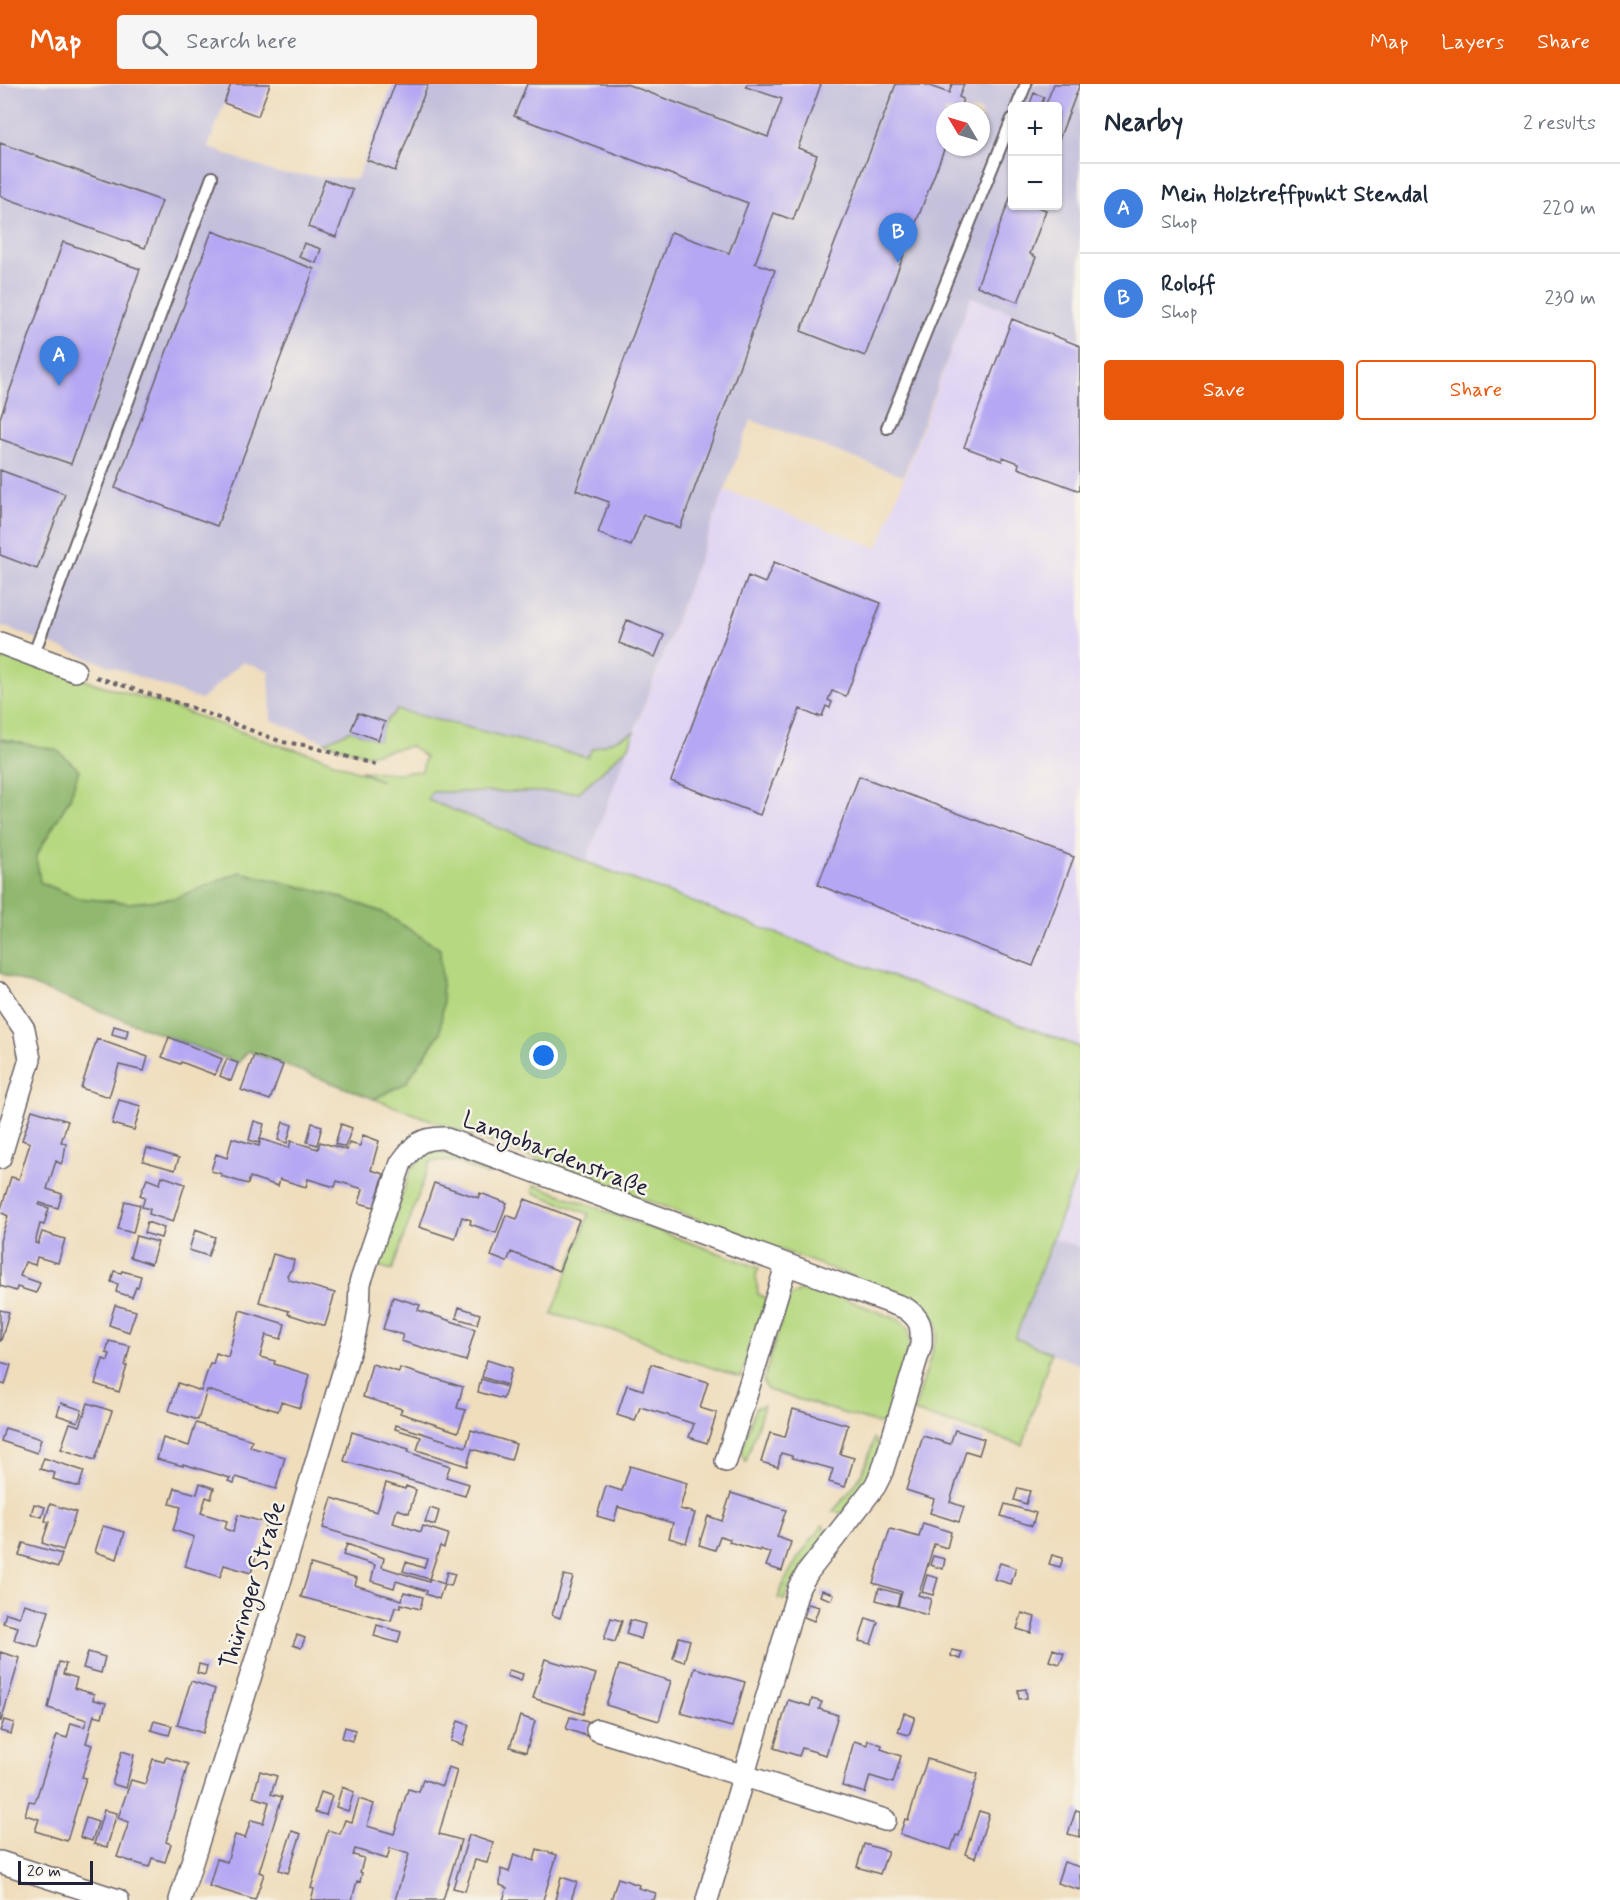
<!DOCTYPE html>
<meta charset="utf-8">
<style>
:root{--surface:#fff;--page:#f6f6f7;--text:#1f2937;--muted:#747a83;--line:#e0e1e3;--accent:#ea580c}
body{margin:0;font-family:Mynerve,sans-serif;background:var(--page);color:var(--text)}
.controls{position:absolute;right:18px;top:18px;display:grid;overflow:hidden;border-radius:6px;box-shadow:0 2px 4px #0004}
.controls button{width:54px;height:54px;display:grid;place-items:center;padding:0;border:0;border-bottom:2px solid var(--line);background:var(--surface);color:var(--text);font:30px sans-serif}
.compass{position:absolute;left:936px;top:18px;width:54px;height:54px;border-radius:50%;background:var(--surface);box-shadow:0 2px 4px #0004;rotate:308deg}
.scale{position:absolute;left:18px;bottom:15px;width:75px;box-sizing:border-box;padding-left:6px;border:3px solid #22223b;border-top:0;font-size:16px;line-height:21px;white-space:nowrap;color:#22223b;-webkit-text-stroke:4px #f7f3e8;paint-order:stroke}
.you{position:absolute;left:544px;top:972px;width:21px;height:21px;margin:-15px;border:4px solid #fff;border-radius:50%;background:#1a73e8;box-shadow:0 0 0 9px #1a73e833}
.badge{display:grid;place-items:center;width:39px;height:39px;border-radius:50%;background:var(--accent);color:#fff;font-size:20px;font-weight:700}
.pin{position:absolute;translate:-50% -50px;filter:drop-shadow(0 2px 3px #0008)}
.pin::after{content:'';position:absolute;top:32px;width:21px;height:18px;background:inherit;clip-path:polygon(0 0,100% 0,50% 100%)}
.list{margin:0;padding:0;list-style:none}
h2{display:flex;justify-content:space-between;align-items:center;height:78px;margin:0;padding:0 24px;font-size:26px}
h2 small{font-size:20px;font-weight:400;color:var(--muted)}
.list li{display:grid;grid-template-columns:39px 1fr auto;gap:18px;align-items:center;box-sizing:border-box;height:90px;padding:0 24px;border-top:2px solid var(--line)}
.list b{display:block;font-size:22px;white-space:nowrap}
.list p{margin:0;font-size:20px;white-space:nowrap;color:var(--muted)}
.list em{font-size:20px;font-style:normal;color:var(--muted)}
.actions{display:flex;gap:12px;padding:18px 24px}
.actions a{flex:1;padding:14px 0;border:2px solid var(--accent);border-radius:6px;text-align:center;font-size:21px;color:var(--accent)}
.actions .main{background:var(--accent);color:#fff}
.icon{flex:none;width:33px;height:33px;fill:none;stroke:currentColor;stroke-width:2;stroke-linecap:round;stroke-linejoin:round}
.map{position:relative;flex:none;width:1080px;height:1816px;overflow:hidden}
header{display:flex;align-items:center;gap:36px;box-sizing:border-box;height:84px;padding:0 30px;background:var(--accent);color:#fff}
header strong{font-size:28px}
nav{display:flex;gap:33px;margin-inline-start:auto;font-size:21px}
.search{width:420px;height:54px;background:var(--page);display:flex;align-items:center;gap:15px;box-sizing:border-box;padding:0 21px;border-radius:6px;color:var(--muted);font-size:22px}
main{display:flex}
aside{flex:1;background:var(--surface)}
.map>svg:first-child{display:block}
.built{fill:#e0d4f4}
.industrial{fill:#c4c0db;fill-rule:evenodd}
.green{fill:#b6d880;stroke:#6c7d5e;stroke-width:1.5}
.forest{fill:#90b86e;stroke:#596d54;stroke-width:1.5}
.building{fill:#b5a7f3}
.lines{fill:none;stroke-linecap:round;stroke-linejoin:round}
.lane-casing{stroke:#6a6368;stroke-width:14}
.street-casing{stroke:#6a6368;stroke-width:24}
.path{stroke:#6a6368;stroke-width:4;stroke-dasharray:4.5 4.5;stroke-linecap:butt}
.lane{stroke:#fff;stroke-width:10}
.street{stroke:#fff;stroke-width:21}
.labels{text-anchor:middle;stroke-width:5;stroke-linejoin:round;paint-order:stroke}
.street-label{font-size:24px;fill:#22223b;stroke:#f7f3e8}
</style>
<header>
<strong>Map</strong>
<div class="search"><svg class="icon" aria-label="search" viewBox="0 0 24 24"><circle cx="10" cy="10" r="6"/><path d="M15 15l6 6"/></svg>Search here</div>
<nav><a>Map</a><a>Layers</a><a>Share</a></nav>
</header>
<main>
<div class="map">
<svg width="1080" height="1816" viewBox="0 0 1080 1816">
<rect width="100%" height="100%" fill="#f7f3e8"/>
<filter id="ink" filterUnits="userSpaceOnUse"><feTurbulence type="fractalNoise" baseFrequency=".0167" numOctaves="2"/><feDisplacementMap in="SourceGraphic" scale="12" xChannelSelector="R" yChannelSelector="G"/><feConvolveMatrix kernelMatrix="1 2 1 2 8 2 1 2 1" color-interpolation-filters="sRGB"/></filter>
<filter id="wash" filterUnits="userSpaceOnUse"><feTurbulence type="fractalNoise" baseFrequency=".008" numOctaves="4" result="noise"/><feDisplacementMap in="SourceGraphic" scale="24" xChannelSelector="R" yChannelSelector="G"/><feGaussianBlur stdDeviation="1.35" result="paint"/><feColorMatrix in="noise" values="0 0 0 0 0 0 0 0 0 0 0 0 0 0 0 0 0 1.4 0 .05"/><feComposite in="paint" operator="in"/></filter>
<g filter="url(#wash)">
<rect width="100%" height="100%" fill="#efddbc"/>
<path class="built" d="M971,213L1080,254V963L586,778L725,406L878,464Z
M1080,1082V1164L1053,1154Z"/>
<path class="industrial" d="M0,0H231L208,63L276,89L357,95L393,0H1080V254L971,213L903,392L751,336L634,648L592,665L587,673L397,626L378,656L351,646L325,658L271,636L269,587L242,578L201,616L0,541ZM1012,22H1058V122H1012ZM945,27H981V63H945Z
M629,662L586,778L428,716L431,708H579Z
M1053,1154L1080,1164V1281L1015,1254Z"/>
<path class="green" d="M0,570L172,623L278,661L316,671L382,697L361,687L397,689L422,687L425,673L411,662L366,671L325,658L351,646L378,656L385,638L397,626L587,673L592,665L634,648L629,662L579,708H432L428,716L586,778L1080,963V1082L1015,1254L1051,1269L1023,1361L914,1328L938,1248C936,1235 930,1228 921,1218L374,1015L406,999L440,949L382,828L331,810L240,788L176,814L130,819L78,814L39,798L36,772L70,714L15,657L0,655Z
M437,1068L461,1073L490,1084L487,1091C469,1084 450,1072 430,1078L392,1186L378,1182L411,1085L424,1072Z
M535,1101L759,1184L756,1191L758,1210L766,1214L741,1293L684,1275L636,1253L552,1230L589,1130L532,1108Z
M807,1203H814L899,1236L909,1246L910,1261L888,1336L879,1340L768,1306L763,1298L787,1218L793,1211Z
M764,1321L746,1378L741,1370L755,1324Z
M874,1355L880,1363L869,1394L842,1429L832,1428C858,1400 864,1391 874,1355Z
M823,1441L826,1449L789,1503L784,1516L778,1514C787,1486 805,1464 823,1441Z"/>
<path class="forest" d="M0,655L57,666L79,686L70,714L36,772L40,798L78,814L130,819L176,814L240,788L331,810L382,828L440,865L443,920L440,949L406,999L374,1015L248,967L238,979L0,889Z"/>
<g id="blocks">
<path class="building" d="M231,0H270L258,32L224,19Z
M395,0H428L395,87L367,76Z
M527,0H626L768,53L782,15L746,3L747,0H821L798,64L817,71L793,136L774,129L755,179L775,186L680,444L643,431L631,462L598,449L609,418L576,406L671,148L729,169L748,119L514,32Z
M896,0H924L949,9L952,0H964L959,13L963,15L959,27H945V63L865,272L801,247Z
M1054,0H1080L1058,58V22H1045Z
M1034,9L1044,13L1041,22H1029Z
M0,59L162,117L145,164L0,112Z
M325,96L353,106L336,153L308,143Z
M1012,109V122H1034L1046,126L1030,170L1036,173L1018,218L977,202Z
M212,147L314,185L217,442L115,404Z
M63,158L140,185L71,380L0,355V334Z
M304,159L321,165L316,179L299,173Z
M1012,235L1080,262V407L1018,384L1019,379L1003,373L1002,377L964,363Z
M0,386L65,410L37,485L0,471Z
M774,478L881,519L846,612L832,607L828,616L832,618L830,624L826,622L822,632L818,631V633L800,625L760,731L671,697L748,492L765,499Z
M627,536L664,551L655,573L619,559Z
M358,629L385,638L378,656L351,646Z
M859,692L1074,773L1033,882L818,801Z
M114,942L128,946L126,954L112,950Z
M169,953L222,975L215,991L181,978L180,980L162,973Z
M97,955L148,973L144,987L119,981L109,1013L81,1004Z
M254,971L283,981L270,1016L241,1006Z
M227,975L238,979L231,997L220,992Z
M119,1016L141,1022L134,1046L112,1040Z
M32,1026L68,1037L61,1058L66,1059L64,1073L61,1080L56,1077L47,1105L62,1110L58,1124L40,1119L39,1121L49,1124L44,1141L40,1140L35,1159L38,1160L42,1148L65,1155L58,1179L37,1173L35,1181L25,1178L20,1192L40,1199L36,1209L17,1203L16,1207L0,1202V1157L8,1132L0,1128L11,1093L19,1095L30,1059L22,1056Z
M254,1037L264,1040L259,1059L249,1056Z
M283,1038L292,1041L287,1059L278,1056Z
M312,1039L322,1042L317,1061L307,1058Z
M341,1040L352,1044L345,1063L335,1060Z
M363,1051L379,1057L371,1086L384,1090L374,1123L359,1119L363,1105L337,1097L335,1103L308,1095L306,1103L280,1095L278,1102L250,1093L248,1100L221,1092L222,1090L211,1087L216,1070L227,1074L232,1054L259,1062L261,1055L289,1064L291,1057L318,1065L320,1058L347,1066L349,1059L360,1062Z
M147,1064L179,1074L175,1086L143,1077Z
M162,1092L185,1100L173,1138L149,1130L150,1125L142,1123L145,1113L140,1111L147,1095L160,1100Z
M434,1099L479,1114L480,1109L507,1119L496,1149L470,1140L471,1136L462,1133L455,1155L419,1143Z
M525,1115L579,1136L559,1187L511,1168L507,1178L491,1172L506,1131L517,1135Z
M125,1117L140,1121L133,1149L118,1145Z
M147,1138L164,1144L161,1154L144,1149Z
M195,1146L215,1153L208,1172L189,1166Z
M136,1152L158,1158L151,1180L130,1173Z
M273,1170L294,1176L292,1185L287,1191L289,1196L335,1209L325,1242L288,1230L289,1227L259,1218Z
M114,1187L121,1189L122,1187L141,1192L138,1203H136L132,1213L116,1208L118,1200L111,1198Z
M393,1213L420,1221L418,1226L475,1245L466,1277L401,1257L403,1251L383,1245Z
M115,1221L136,1227L129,1248L109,1241Z
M459,1223L480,1230L477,1240L456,1234Z
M0,1226L9,1228L1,1257H0Z
M240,1226L285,1240L281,1255L266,1251L260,1273L275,1277L274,1280L310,1291L300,1324L281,1318L278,1327L207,1306L198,1336L169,1327L178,1299L201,1307L210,1279L213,1280L216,1269L228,1273Z
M109,1257L130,1262L125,1282H127L119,1308L95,1300L103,1275L108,1277L110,1270L106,1269Z
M487,1276L512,1284L507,1301L482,1293Z
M0,1278L11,1281L5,1301L0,1299Z
M372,1280L399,1288L400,1284L463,1303L457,1324L466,1326L458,1348L400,1329L402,1325L363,1313Z
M651,1280L708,1298L700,1324L717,1329L707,1359L689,1353L694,1340L667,1331L640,1323L635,1337L617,1331L627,1301L643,1306Z
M481,1295L507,1303L503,1315L478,1308Z
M61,1319L82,1326L78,1338L57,1331Z
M88,1319L112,1327L95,1376L61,1365L70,1339L80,1342Z
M793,1325L848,1341L840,1370L854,1374L845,1403L829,1398L833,1385L792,1374V1372L781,1369L778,1383L761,1378L770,1349L785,1353Z
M196,1339L252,1356L250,1363L285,1373L276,1405L236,1393L234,1399L228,1397L230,1394L183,1380V1382L157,1375L163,1354L189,1362Z
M396,1341L466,1363L471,1346L516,1360L511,1376L472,1365L467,1382L417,1366L421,1353L395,1345Z
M5,1344L41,1355L37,1369L1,1357Z
M955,1346L984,1355L979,1371L966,1367L953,1408L950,1418L964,1423L959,1438L930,1429L934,1415L906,1406L923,1352L950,1360Z
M352,1348L409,1365L408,1368L450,1382L446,1393L469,1400L465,1412L344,1377Z
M44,1374L84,1387L79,1403L53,1395L55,1389L40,1385Z
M630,1382L687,1399L680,1425L695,1429L686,1459L669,1454L673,1439L618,1423L614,1437L597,1432L606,1402L622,1407Z
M200,1399L214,1404L211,1415L206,1413L201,1429L227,1437L225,1445L233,1448L238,1431L266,1439L251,1489L224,1481L220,1493L185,1482L194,1453L173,1446L181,1423L170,1420L175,1404L197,1410Z
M386,1399L405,1405L406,1402L416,1406L409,1429L397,1425L393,1439L421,1448L423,1442L448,1450L444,1464L440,1462L429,1495L403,1487L406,1478L424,1484L427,1475L323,1444L332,1414L377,1428Z
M1018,1404L1030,1407L1026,1420L1014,1416Z
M731,1409L786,1426L777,1453L791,1458L782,1487L766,1482L771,1469L760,1465V1467L729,1458L730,1455L720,1452L715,1466L699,1461L708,1432L722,1437Z
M34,1420L45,1423L42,1433L31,1430Z
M50,1420L76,1428L63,1466L42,1459L49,1438L45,1437Z
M1005,1420L1036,1429L1032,1442L1001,1432Z
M430,1424L439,1427L435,1441L425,1438Z
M923,1439L951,1448L947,1464L934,1460L922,1500L918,1511L931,1515L927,1531L898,1522L902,1508L873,1499L890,1445L919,1453Z
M103,1442L125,1448L117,1475L95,1468Z
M23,1459L62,1470L58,1483L19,1471Z
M347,1460L384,1474L382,1483L429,1498L430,1495L444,1500L447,1488L455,1490L451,1502L444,1500L439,1515L426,1510L427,1507L396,1497L394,1504L371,1497L375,1481L343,1471Z
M1052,1471L1063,1474L1060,1483L1049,1480Z
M933,1472L945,1475L943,1485L930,1481Z
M1000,1479L1016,1484L1011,1500L994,1495Z
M311,1480L357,1494L355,1501L374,1507V1508L402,1516L404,1508L423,1513L420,1525L401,1520L400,1524L395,1523L391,1537L301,1513Z
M564,1491L573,1493L560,1534L552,1531Z
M927,1491L938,1494L933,1511L922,1508Z
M879,1504L900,1510L897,1522L876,1516Z
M822,1506L834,1510L832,1516L820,1512Z
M24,1520L49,1527L38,1563L14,1556L18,1543L3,1539L6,1529L20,1533Z
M808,1520L819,1523L814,1537L804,1533Z
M1022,1529L1035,1533L1031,1549L1017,1545Z
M611,1534L622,1537L615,1558L604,1555Z
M866,1534L878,1538L871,1560L859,1557Z
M630,1536L645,1540L641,1555L626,1550Z
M377,1541L401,1548L398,1559L374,1552Z
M297,1551L305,1554L301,1564L293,1561Z
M679,1553L690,1556L684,1578L673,1574Z
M1053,1565L1064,1569L1060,1580L1049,1577Z
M952,1566L962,1568L960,1575L951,1572Z
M0,1568L20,1574L1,1637H0Z
M88,1568L105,1573L101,1589L83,1584Z
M545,1575L596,1590L583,1630L533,1614Z
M59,1578L66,1580L63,1590L77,1594L74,1604L94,1610L93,1616L106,1619L102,1633L94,1631L86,1659L92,1661L82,1693L86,1694L67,1757L35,1747L39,1735L25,1731L29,1717L35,1718L57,1651L67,1654L71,1639L84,1643L87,1636L48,1624Z
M199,1580L207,1582L205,1591L197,1589Z
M619,1581L671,1597L659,1637L606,1621Z
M695,1584L745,1598L732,1643L681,1629Z
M509,1586L523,1590L521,1597L507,1592Z
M191,1597L215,1605L203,1649L177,1641Z
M1026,1605L1027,1614L1019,1615L1018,1606Z
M812,1615L822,1618L819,1625L838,1631L826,1671L802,1664L799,1672L774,1664L788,1616L810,1622Z
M904,1629L915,1633L909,1651L898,1648Z
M520,1632L535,1637L526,1668L510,1663Z
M570,1633L591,1639L587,1652L566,1645Z
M4,1636L14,1639L11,1650L0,1647Z
M154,1637L172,1642L169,1651L151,1646Z
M458,1637L469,1641L463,1661L451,1657Z
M345,1643L355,1646L352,1657L342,1654Z
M868,1656L882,1661L881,1665L901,1672L893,1699L870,1692L865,1709L842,1702L854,1657L867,1661Z
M122,1667L134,1671L126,1704L112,1700Z
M166,1673L188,1680L166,1758L171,1760L165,1778L152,1774L149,1783L117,1773L129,1738L118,1734L131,1696L145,1700L153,1675L164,1678Z
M927,1675L978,1690L959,1752L956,1751L951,1766L900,1750L905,1735L908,1736Z
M448,1683L457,1686L439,1750L461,1756L443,1816H395L409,1770L390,1764L387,1775L355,1765L353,1771L364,1774L360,1788L362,1789L360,1798L357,1797L352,1816H311L314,1805L311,1804L328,1746L340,1750L345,1736L352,1738L359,1715L374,1720L367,1742L394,1750L408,1705L419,1708L423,1695L442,1702Z
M260,1687L277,1692L271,1710L282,1713L259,1788L264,1790L255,1816L209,1802L217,1775L227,1778L235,1751L245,1754L251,1736L263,1739L269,1718L253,1713Z
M342,1703L354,1708L348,1727L336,1723Z
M321,1708L332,1712L326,1731L315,1728Z
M104,1726L117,1729L107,1763L94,1760Z
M1076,1726L1080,1727V1753L1068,1750Z
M979,1727L989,1730L975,1774L965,1770Z
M86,1734L98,1738L92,1757L80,1753Z
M292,1747L301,1750L288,1789L279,1786Z
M469,1751L493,1759L487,1779L475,1776L465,1807L453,1804Z
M864,1760L888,1767L880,1790L857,1783Z
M537,1765L557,1771L543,1816H503L507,1804L500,1801L501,1785L509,1788L514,1770L534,1777Z
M1064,1778L1080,1783V1806L1057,1799Z
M561,1793L577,1798L571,1816H555Z
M618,1794L639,1801L638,1804L656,1809L654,1816H611Z"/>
</g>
</g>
<g filter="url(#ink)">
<use href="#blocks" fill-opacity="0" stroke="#6a6368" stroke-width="1.5"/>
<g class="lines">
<g class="lane-casing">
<path id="lane" d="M1017,22L1026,0
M887,344L1012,35
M33,572L212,93"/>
</g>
<g class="street-casing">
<path id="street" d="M0,559L75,587
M0,909L24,945L30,975L0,1074
M726,1377L786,1182
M597,1646L885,1736
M0,1778L118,1816
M180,1816L274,1518L355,1249L359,1227L360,1199L401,1079C415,1060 420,1054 444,1054L905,1224C921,1235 922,1242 921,1261L882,1388L875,1402L808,1488L799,1503L707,1816"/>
</g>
<path class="path" d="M96,593L187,622L282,658L304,661L377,681"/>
<use href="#lane" class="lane"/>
<use href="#street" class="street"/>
</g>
</g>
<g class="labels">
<g class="street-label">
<text transform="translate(556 1069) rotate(21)" y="8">Langobardenstraße</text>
<text transform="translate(252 1501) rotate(-73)" y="8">Thüringer Straße</text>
</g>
</g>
</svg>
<div class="controls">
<button>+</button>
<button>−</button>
</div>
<svg class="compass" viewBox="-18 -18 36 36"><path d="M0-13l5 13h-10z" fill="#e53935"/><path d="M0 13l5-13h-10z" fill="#747a83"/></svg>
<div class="scale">20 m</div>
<div class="you"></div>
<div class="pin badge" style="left:59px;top:302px;background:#3f7fe0">A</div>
<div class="pin badge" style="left:898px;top:179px;background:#3f7fe0">B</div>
</div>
<aside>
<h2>Nearby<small>2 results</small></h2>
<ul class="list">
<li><span class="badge" style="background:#3f7fe0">A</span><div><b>Mein Holztreffpunkt Stendal</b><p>Shop</p></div><em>220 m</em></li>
<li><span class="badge" style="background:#3f7fe0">B</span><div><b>Roloff</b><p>Shop</p></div><em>230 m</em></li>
</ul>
<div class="actions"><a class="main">Save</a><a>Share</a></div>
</aside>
</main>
